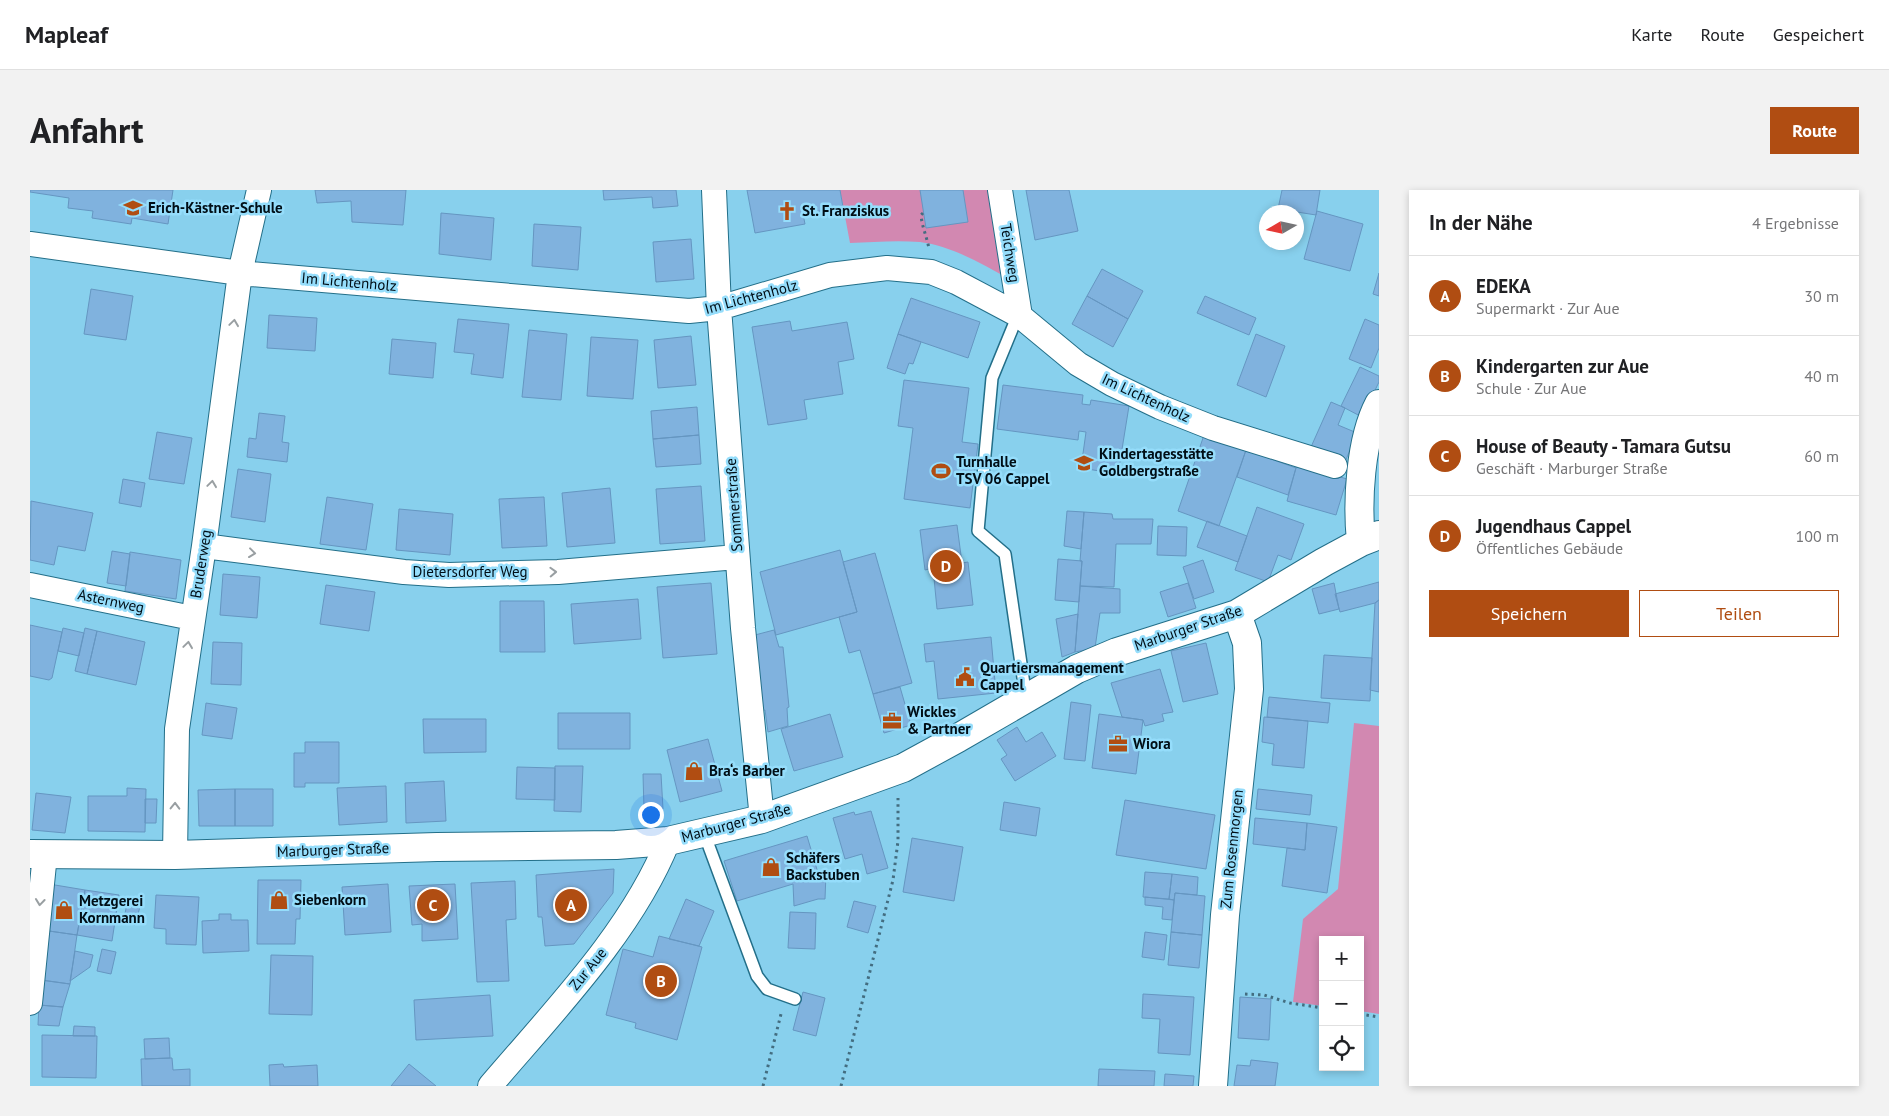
<!DOCTYPE html>
<html lang="de">
<meta charset="utf-8">
<style>
:root{--surface:#fff;--page:#f2f2f2;--text:#202124;--muted:#757577;--line:#e0e0e0;--accent:#b04d12}
body{margin:0;font-family:"PT Sans",sans-serif;background:var(--page);color:var(--text)}
.controls{position:absolute;right:15px;bottom:15px;display:grid;overflow:hidden;border-radius:0px;box-shadow:0 2px 8px #0003}
.controls button{width:45px;height:45px;display:grid;place-items:center;padding:0;border:0;border-bottom:1px solid var(--line);background:var(--surface);color:var(--text);font:25px sans-serif}
.compass{position:absolute;left:1229px;top:15px;width:45px;height:45px;border-radius:50%;background:var(--surface);box-shadow:0 2px 8px #0003;rotate:261deg}
.you{position:absolute;left:620px;top:624px;width:18px;height:18px;margin:-12px;border:4px solid #fff;border-radius:50%;background:#1a73e8;box-shadow:0 0 0 8px #1a73e833}
.badge{display:grid;place-items:center;width:32px;height:32px;border-radius:50%;background:var(--accent);color:#fff;font-size:16px;font-weight:700}
.pin{position:absolute;translate:-50% -50%;border:2px solid #fff;box-shadow:0 1px 5px #0006}
.list{margin:0;padding:0;list-style:none}
h2{display:flex;justify-content:space-between;align-items:center;height:65px;margin:0;padding:0 20px;font-size:21px}
h2 small{font-size:16px;font-weight:400;color:var(--muted)}
.list li{display:grid;grid-template-columns:32px 1fr auto;gap:15px;align-items:center;box-sizing:border-box;height:80px;padding:0 20px;border-top:1px solid var(--line)}
.list b{display:block;font-size:19px;white-space:nowrap}
.list p{margin:0;font-size:16px;white-space:nowrap;color:var(--muted)}
.list em{font-size:16px;font-style:normal;color:var(--muted)}
.actions{display:flex;gap:10px;padding:15px 20px}
.actions a{flex:1;padding:11px 0;border:1px solid var(--accent);border-radius:0px;text-align:center;font-size:18px;color:var(--accent)}
.actions .main{background:var(--accent);color:#fff}
.icon{flex:none;width:28px;height:28px;fill:none;stroke:currentColor;stroke-width:2;stroke-linecap:round;stroke-linejoin:round}
.map{position:relative;flex:none;width:1349px;height:896px;overflow:hidden;border-radius:0px}
header{display:flex;align-items:center;gap:30px;box-sizing:border-box;height:70px;padding:0 25px;background:var(--surface);border-bottom:1px solid var(--line)}
header strong{font-size:24px}
nav{display:flex;gap:28px;margin-inline-start:auto;font-size:18px}
.intro{display:flex;align-items:center;justify-content:space-between;box-sizing:border-box;height:120px;padding:0 30px}
h1{margin:0;font-size:35px}
.button{padding:12px 22px;border-radius:0px;background:var(--accent);color:#fff;font-size:18px;font-weight:700}
main{display:flex;gap:30px;padding:0 30px}
aside{flex:1;background:var(--surface);border-radius:0px;box-shadow:0 2px 8px #0003}
.map>svg:first-child{display:block}
.green{fill:#d288b1}
.building{fill:#80b2de;stroke:#6596c1}
.lines{fill:none;stroke-linecap:round;stroke-linejoin:round}
.lane-casing{stroke:#236f89;stroke-width:14}
.street-casing{stroke:#236f89;stroke-width:26}
.secondary-casing{stroke:#236f89;stroke-width:30}
.path{stroke:#436d80;stroke-width:3;stroke-dasharray:2.5 4;stroke-linecap:butt}
.lane{stroke:#fff;stroke-width:11}
.street{stroke:#fff;stroke-width:24}
.secondary{stroke:#fff;stroke-width:28}
.oneway{stroke:#999fa2}
.labels{text-anchor:middle;stroke-width:5;stroke-linejoin:round;paint-order:stroke}
.poi-label{font-size:15px;font-weight:bold;fill:#000e16;stroke:#95ddfb;text-anchor:start}
.street-label{font-size:15px;fill:#000e16;stroke:#95ddfb}
</style>
<header>
<strong>Mapleaf</strong>
<nav><a>Karte</a><a>Route</a><a>Gespeichert</a></nav>
</header>
<div class="intro"><h1>Anfahrt</h1><a class="button">Route</a></div>
<main>
<div class="map">
<svg width="1349" height="896" viewBox="0 0 1349 896">
<rect width="100%" height="100%" fill="#88d0ed"/>
<path class="green" d="M810,0H966L979,89C952,74 922,56 890,52C867,50 843,52 820,53Z
M1324,533L1349,536V824L1330,821V750H1293V816L1263,812L1273,729L1308,699Z"/>
<path class="building" d="M0,0H143L138,34L102,28L101,34L62,28L63,21L38,18L39,8L0,2Z
M285,0H376L373,35L322,32L321,11L287,13Z
M573,0H646L648,16L623,18L622,7L574,10Z
M717,0H810L813,17L773,24L775,34L725,43Z
M890,0H933L938,32L896,38Z
M996,0H1039L1048,41L1005,50Z
M1252,0H1290L1286,25L1248,19Z
M1287,21L1333,34L1320,81L1274,69Z
M411,23L464,28L461,70L409,64Z
M504,34L551,37L548,80L502,76Z
M661,49L664,89L626,92L623,52Z
M1072,79L1113,101L1098,129L1057,106Z
M1349,83V106L1343,104Z
M61,99L103,106L96,150L54,144Z
M1057,106L1098,129L1083,157L1042,134Z
M1175,106L1226,128L1219,145L1167,123Z
M881,108L950,132L938,168L868,144Z
M239,125L287,128L285,161L237,158Z
M428,129L479,134L473,188L441,184L444,164L424,162Z
M1335,129L1349,135V158L1341,178L1319,169Z
M760,131L762,141L817,132L824,169L808,172L813,204L774,210L777,229L738,235L722,137Z
M499,140L537,144L531,210L492,207Z
M868,144L891,152L883,174L879,173L875,184L857,178Z
M1226,144L1255,156L1236,207L1207,195Z
M661,146L666,195L628,198L624,150Z
M561,147L608,150L603,209L557,206Z
M362,149L406,153L403,188L359,184Z
M1330,177L1349,186V192L1332,227L1311,216Z
M874,190L939,198L932,252L948,254L940,318L874,309L883,238L868,236Z
M973,195L1053,205L1052,214L1060,215L1061,210L1099,216L1088,284L1051,278L1056,242L1049,241L1048,250L967,239Z
M1301,212L1315,218L1308,235L1327,243L1315,272L1281,257Z
M667,217L669,245L623,249L621,221Z
M229,223L255,226L252,252L259,253L257,272L217,267L219,248L226,249Z
M127,242L162,248L154,294L119,289Z
M669,245L671,274L626,277L623,249Z
M1174,245L1216,260L1189,336L1148,321Z
M1216,260L1266,278L1258,305L1207,287Z
M1267,274L1317,289L1306,325L1257,311Z
M208,279L241,284L235,332L201,327Z
M93,289L115,293L111,317L89,313Z
M671,296L675,351L630,354L626,299Z
M580,298L585,353L537,357L532,303Z
M297,307L343,314L336,360L290,354Z
M514,307L517,356L472,358L469,309Z
M1,311L63,323L55,361L28,356L24,375L0,370Z
M1227,317L1274,334L1261,370L1248,365L1238,392L1205,380Z
M369,319L423,324L420,365L366,360Z
M1037,321L1054,322L1051,359L1034,356Z
M1054,322L1082,324L1083,329H1123L1121,354H1086L1084,397L1050,396L1052,371H1050L1051,359Z
M1177,331L1217,346L1208,372L1167,357Z
M927,335L932,373L938,372L943,415L907,419L903,378L895,380L890,340Z
M1128,336L1157,337L1156,366L1127,365Z
M810,360L827,422L746,445L730,382Z
M82,361L100,364L96,396L77,393Z
M100,362L151,370L146,409L95,401Z
M845,363L882,493L843,504L830,460L819,463L809,427L827,422L813,372Z
M1028,369L1052,371L1049,412L1025,410Z
M1173,370L1184,402L1164,409L1153,377Z
M193,384L230,387L227,428L190,425Z
M1349,392V410L1345,413L1310,422L1305,404Z
M681,393L687,464L633,468L627,397Z
M1158,393L1166,418L1138,427L1130,402Z
M1304,393L1309,419L1289,424L1282,399Z
M296,395L345,402L339,441L290,434Z
M1050,396L1090,399V423H1070L1065,458L1045,462Z
M608,409L611,449L544,454L541,414Z
M1349,410V502L1340,500L1345,413Z
M470,411H514L515,462H470Z
M1048,424L1045,462L1032,467L1026,429Z
M0,435L32,442L22,488L19,490L0,486Z
M33,438L54,443L49,466L28,461Z
M55,438L67,441L57,484L45,481Z
M744,440L749,457H753L759,517L757,518L758,536L738,542L735,520L730,521L724,461L727,460L725,445Z
M67,441L115,452L106,495L57,484Z
M961,447L966,503L908,509L904,471L896,472L894,454Z
M183,452L212,453L211,495L181,494Z
M1176,453L1188,504L1153,512L1141,461Z
M1294,465L1342,468L1340,511L1291,508Z
M1130,479L1143,522L1132,524L1134,531L1115,536L1113,530L1092,527L1081,493Z
M870,497L881,535L854,543L843,504Z
M1239,507L1300,513L1298,533L1237,527Z
M1041,512L1061,515L1055,571L1034,569Z
M176,513L207,518L202,549L172,545Z
M528,523H600V559H528Z
M800,524L813,567L764,581L751,539Z
M1069,524L1113,530L1106,584L1062,578Z
M1234,527L1278,531L1274,578L1242,575L1244,554L1232,552Z
M393,529H456V562L394,563Z
M987,537L996,552L1012,542L1026,566L985,591L971,569L977,565L967,550Z
M678,549L692,601L650,612L637,560Z
M275,552H309V593H275V597H264V563H275Z
M525,576H553L551,622L524,621Z
M487,577L525,578V610L486,609Z
M613,584H631L633,619L614,620Z
M414,591L416,631L376,633L375,593Z
M356,596L357,632L309,635L307,598Z
M97,598L116,599L115,642L58,641V606H97Z
M205,599V636H169L168,600Z
M205,599H243V636H205Z
M1228,599L1282,605L1280,625L1226,619Z
M6,603L41,607L35,643L2,640Z
M115,609H127L126,633H115Z
M1095,610L1185,625L1176,679L1086,665Z
M974,612L1010,618L1006,646L970,640Z
M841,621L858,678L837,684L832,664L815,669L803,628L824,622L825,625Z
M1225,628L1277,633L1275,660L1223,654Z
M1277,633L1307,637L1297,703L1252,696L1257,658L1275,660Z
M777,646L788,683H796L795,709H788L764,716L763,694L707,711L694,671Z
M882,648L933,657L924,711L873,702Z
M584,679L583,703L544,754L515,756L512,727H508L506,685Z
M1115,682L1142,684L1139,709L1113,707Z
M1142,684L1168,687L1167,705L1145,703L1144,710L1139,709Z
M228,690H271L270,729H266L265,754H227Z
M485,691L486,729L476,730L479,791L447,792L441,693Z
M19,694L55,700L47,745L12,740Z
M358,694L361,742L315,745L312,697Z
M425,694L428,749L392,751V734L382,735L379,696Z
M55,700L89,705L82,751L47,745Z
M1145,703L1175,706L1172,745L1141,742Z
M126,705L169,707L166,755L136,754V739L124,738Z
M1115,707L1144,710L1142,730L1132,729L1133,717L1115,715Z
M656,709L684,721L669,756L639,749Z
M98,710L111,713L105,735L93,732Z
M824,711L846,716L838,743L817,737Z
M760,722L786,723L785,759L758,758Z
M189,724H201V730H218L219,761L173,763L172,731L189,730Z
M19,741L47,745L40,794L11,790Z
M1115,742L1137,745L1134,770L1112,767Z
M1141,742L1172,745L1169,778L1138,775Z
M629,746L672,757L647,850L605,838L606,833L576,825L593,759L623,767Z
M72,759L86,762L81,784L67,781Z
M45,761L63,765L60,777L40,791Z
M241,765L283,766L282,825L239,824Z
M11,790L40,794L33,817L9,815Z
M773,802L795,808L786,846L763,840Z
M1113,804L1164,807L1160,865L1128,863L1130,829L1112,828Z
M460,805L463,846L386,850L384,810Z
M1210,807L1241,809L1239,850L1208,848Z
M9,815L33,817L29,836L8,835Z
M44,836L65,837V846H43Z
M12,845L67,846L66,888L12,887Z
M139,848L140,868L115,869L114,849Z
M142,868L143,880L160,879V896H112L111,869Z
M1221,870L1248,873L1245,896H1204L1207,875L1220,876Z
M253,874L254,877L287,875L288,896H240L239,875Z
M379,874L406,896H361Z
M1069,879L1125,881L1124,896H1068Z
M1135,884L1164,886L1163,896H1134Z"/>
<g class="lines">
<g class="lane-casing">
<path id="lane" d="M990,126L985,132L962,188L948,341L975,364L996,508
M674,643L727,786L737,799L765,809"/>
</g>
<g class="street-casing">
<path id="street" d="M684,0L689,118L713,438L732,629
M970,0L990,126
M0,54L210,83L659,121L689,118L800,85L857,78L901,82L926,92L990,126L1048,174L1082,194L1130,217L1183,238L1305,276
M174,356L374,382L419,385L528,382L707,367
M0,395L162,428
M145,665L147,539L174,356L210,83L229,0
M0,813L15,664
M460,896C523,822 602,741 638,651"/>
</g>
<g class="secondary-casing">
<path id="secondary" d="M1331,352C1327,312 1330,250 1349,214
M0,664L145,665L407,657L586,655L638,651L732,629L873,578L928,548L1047,479L1087,462L1207,424L1294,372L1331,352L1349,345
M1183,896L1195,725L1219,499L1217,453L1207,424"/>
</g>
<path class="path" d="M893,23L891,25C892,37 897,47 899,59
M1215,804L1234,805L1260,813L1293,818
M1330,824L1349,827
M733,896L751,824
M811,896L863,690L868,651V608"/>
<use href="#lane" class="lane"/>
<use href="#street" class="street"/>
<use href="#secondary" class="secondary"/>
</g>
<defs><path id="oneway-chevron" d="M-2-3.5L2.5 0L-2 3.5" fill="none" stroke-width="1.6" stroke-linecap="round" stroke-linejoin="round" transform="scale(1.25)"/></defs>
<g class="oneway">
<use href="#oneway-chevron" transform="translate(204 133) rotate(-82)"/>
<use href="#oneway-chevron" transform="translate(182 294) rotate(-82)"/>
<use href="#oneway-chevron" transform="translate(222 363) rotate(7)"/>
<use href="#oneway-chevron" transform="translate(523 382) rotate(-2)"/>
<use href="#oneway-chevron" transform="translate(158 455) rotate(-82)"/>
<use href="#oneway-chevron" transform="translate(145 616) rotate(-89)"/>
<use href="#oneway-chevron" transform="translate(10 712) rotate(96)"/>
</g>
<defs>
<g id="school-bare" transform="scale(1.5)"><path d="M0-5L7-2L0 1L-7-2ZM-4 1L0 2.5L4 1V4Q0 6-4 4Z" fill="#b04d12" stroke="#95ddfb" stroke-width="2.5" paint-order="stroke"/></g>
<g id="church-bare" transform="scale(1.5)"><path d="M-1.2-6h2.4v3.5h3.3v2.4h-3.3V6h-2.4V-.1h-3.3v-2.4h3.3Z" fill="#b04d12" stroke="#95ddfb" stroke-width="2.5" paint-order="stroke"/></g>
<g id="stadium-bare" transform="scale(1.5)"><path d="M0-5a6.5 5 0 1 0 0 10a6.5 5 0 1 0 0-10ZM-3.5-1.8h7v3.6h-7Z" fill="#b04d12" stroke="#95ddfb" stroke-width="2.5" paint-order="stroke"/></g>
<g id="civic-bare" transform="scale(1.5)"><path d="M-.6-6.5H3V-4.5H.6V-3L4-1V1h2V6H-6V1h2V-1L-.6-3ZM-1.2 2.5V6h2.4V2.5Z" fill="#b04d12" stroke="#95ddfb" stroke-width="2.5" paint-order="stroke"/></g>
<g id="office-bare" transform="scale(1.5)"><path d="M-6-3h4V-5.5h4V-3h4V5H-6ZM-1-4.5V-3h2v-1.5ZM-6 0V1H6V0Z" fill="#b04d12" stroke="#95ddfb" stroke-width="2.5" paint-order="stroke"/></g>
<g id="shop-bare" transform="scale(1.5)"><path d="M-5-2.5h2.3a2.7 3.5 0 0 1 5.4 0H5L5.5 6h-11ZM-1.5-2.5h3a1.5 2.3 0 0 0-3 0Z" fill="#b04d12" stroke="#95ddfb" stroke-width="2.5" paint-order="stroke"/></g>
</defs>
<g fill-rule="evenodd">
<use href="#school-bare" x="103" y="18"/>
<use href="#church-bare" x="757" y="21"/>
<use href="#school-bare" x="1054" y="273"/>
<use href="#stadium-bare" x="911" y="281"/>
<use href="#civic-bare" x="935" y="487"/>
<use href="#office-bare" x="862" y="531"/>
<use href="#office-bare" x="1088" y="554"/>
<use href="#shop-bare" x="664" y="581"/>
<use href="#shop-bare" x="741" y="677"/>
<use href="#shop-bare" x="249" y="710"/>
<use href="#shop-bare" x="34" y="720"/>
</g>
<g class="labels">
<g class="poi-label">
<text x="118" y="23">Erich-Kästner-Schule</text>
<text x="772" y="26">St. Franziskus</text>
<text x="1069" y="269">Kindertagesstätte<tspan x="1069" dy="17">Goldbergstraße</tspan></text>
<text x="926" y="277">Turnhalle<tspan x="926" dy="17">TSV 06 Cappel</tspan></text>
<text x="950" y="483">Quartiersmanagement<tspan x="950" dy="17">Cappel</tspan></text>
<text x="877" y="527">Wickles<tspan x="877" dy="17">&amp; Partner</tspan></text>
<text x="1103" y="559">Wiora</text>
<text x="679" y="586">Bra‘s Barber</text>
<text x="756" y="673">Schäfers<tspan x="756" dy="17">Backstuben</tspan></text>
<text x="264" y="715">Siebenkorn</text>
<text x="49" y="716">Metzgerei<tspan x="49" dy="17">Kornmann</tspan></text>
</g>
<g class="street-label">
<text transform="translate(980 63) rotate(81)" y="5">Teichweg</text>
<text transform="translate(319 92) rotate(5)" y="5">Im Lichtenholz</text>
<text transform="translate(721 107) rotate(-15)" y="5">Im Lichtenholz</text>
<text transform="translate(1116 208) rotate(25)" y="5">Im Lichtenholz</text>
<text transform="translate(704 315) rotate(-94)" y="5">Sommerstraße</text>
<text transform="translate(171 374) rotate(-81)" y="5">Bruderweg</text>
<text x="440" y="387">Dietersdorfer Weg</text>
<text transform="translate(81 411) rotate(12)" y="5">Asternweg</text>
<text transform="translate(1158 438) rotate(-19)" y="5">Marburger Straße</text>
<text transform="translate(706 633) rotate(-15)" y="5">Marburger Straße</text>
<text transform="translate(1202 659) rotate(-84)" y="5">Zum Rosenmorgen</text>
<text transform="translate(303 660) rotate(-2)" y="5">Marburger Straße</text>
<text transform="translate(558 779) rotate(-51)" y="5">Zur Aue</text>
</g>
</g>
</svg>
<div class="controls">
<button>+</button>
<button>−</button>
<button><svg class="icon" aria-label="locate" viewBox="0 0 24 24"><circle cx="12" cy="12" r="6"/><path d="M12 2v4M12 18v4M2 12h4M18 12h4"/></svg></button>
</div>
<svg class="compass" viewBox="-18 -18 36 36"><path d="M0-13l5 13h-10z" fill="#e53935"/><path d="M0 13l5-13h-10z" fill="#757577"/></svg>
<div class="you"></div>
<div class="pin badge" style="left:541px;top:715px">A</div>
<div class="pin badge" style="left:631px;top:791px">B</div>
<div class="pin badge" style="left:403px;top:715px">C</div>
<div class="pin badge" style="left:916px;top:376px">D</div>
</div>
<aside>
<h2>In der Nähe<small>4 Ergebnisse</small></h2>
<ul class="list">
<li><span class="badge">A</span><div><b>EDEKA</b><p>Supermarkt · Zur Aue</p></div><em>30 m</em></li>
<li><span class="badge">B</span><div><b>Kindergarten zur Aue</b><p>Schule · Zur Aue</p></div><em>40 m</em></li>
<li><span class="badge">C</span><div><b>House of Beauty - Tamara Gutsu</b><p>Geschäft · Marburger Straße</p></div><em>60 m</em></li>
<li><span class="badge">D</span><div><b>Jugendhaus Cappel</b><p>Öffentliches Gebäude</p></div><em>100 m</em></li>
</ul>
<div class="actions"><a class="main">Speichern</a><a>Teilen</a></div>
</aside>
</main>
